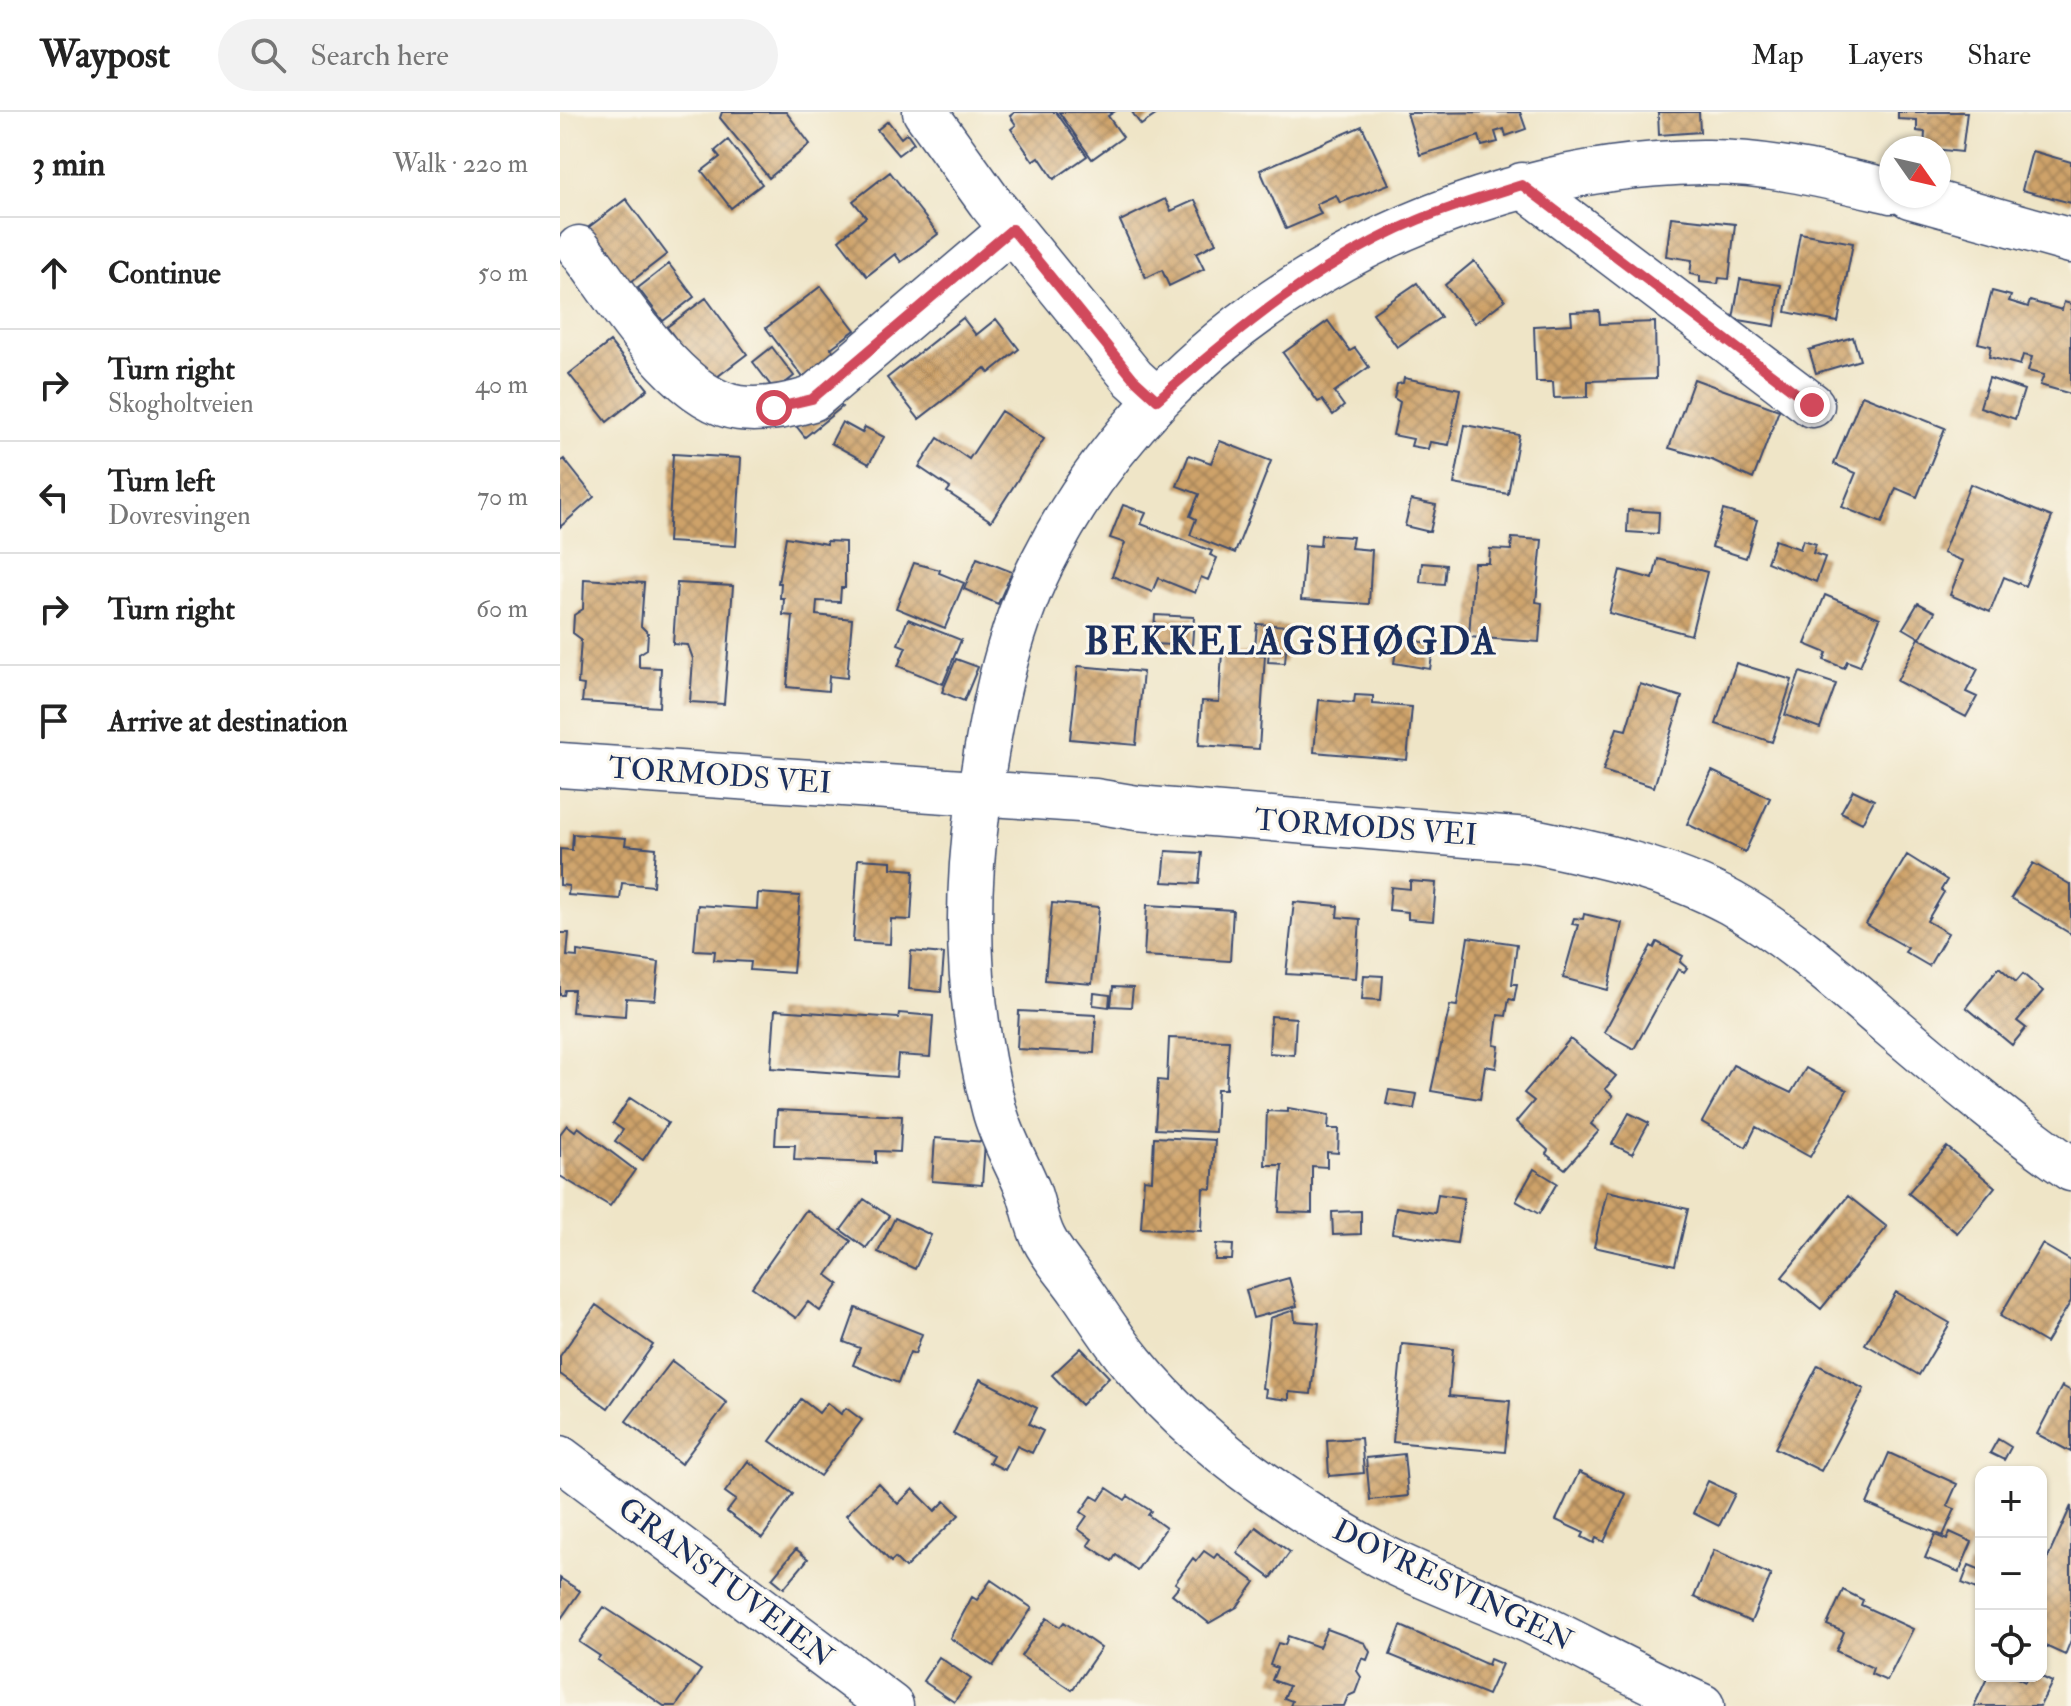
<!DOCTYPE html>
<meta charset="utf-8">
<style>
:root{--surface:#fff;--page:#f2f2f2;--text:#222;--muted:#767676;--line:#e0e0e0}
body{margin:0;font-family:"IM FELL Double Pica",serif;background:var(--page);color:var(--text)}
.controls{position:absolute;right:24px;bottom:24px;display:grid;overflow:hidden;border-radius:16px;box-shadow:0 2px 6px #0004}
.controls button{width:72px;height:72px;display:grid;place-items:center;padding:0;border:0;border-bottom:2px solid var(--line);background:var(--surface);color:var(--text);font:40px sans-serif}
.compass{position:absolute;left:1319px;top:24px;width:72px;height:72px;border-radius:50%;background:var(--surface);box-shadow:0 2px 6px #0004;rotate:124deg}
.stop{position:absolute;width:24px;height:24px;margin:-18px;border:6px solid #d1495b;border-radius:50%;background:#fff}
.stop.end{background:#d1495b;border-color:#fff;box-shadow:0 2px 8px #0008}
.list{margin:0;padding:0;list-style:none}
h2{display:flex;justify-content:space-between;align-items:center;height:104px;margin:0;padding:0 32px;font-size:34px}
h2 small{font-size:26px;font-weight:400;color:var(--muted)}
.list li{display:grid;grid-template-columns:52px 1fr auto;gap:24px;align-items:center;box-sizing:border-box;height:112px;padding:0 32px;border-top:2px solid var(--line)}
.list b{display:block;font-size:30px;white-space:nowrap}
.list p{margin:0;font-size:26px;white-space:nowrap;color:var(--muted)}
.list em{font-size:26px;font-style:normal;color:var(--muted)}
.icon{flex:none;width:44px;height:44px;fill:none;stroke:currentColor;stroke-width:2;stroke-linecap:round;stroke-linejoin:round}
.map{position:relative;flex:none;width:1511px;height:1594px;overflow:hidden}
header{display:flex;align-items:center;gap:48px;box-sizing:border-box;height:112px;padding:0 40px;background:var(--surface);border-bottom:2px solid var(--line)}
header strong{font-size:38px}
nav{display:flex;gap:44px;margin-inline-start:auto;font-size:28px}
.search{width:560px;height:72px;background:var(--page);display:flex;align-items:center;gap:20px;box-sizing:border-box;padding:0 28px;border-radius:44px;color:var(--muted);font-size:30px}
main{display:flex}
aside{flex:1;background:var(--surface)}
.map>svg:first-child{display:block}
.building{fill:url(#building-cross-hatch)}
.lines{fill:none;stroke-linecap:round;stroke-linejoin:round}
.minor-casing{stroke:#3b4a6e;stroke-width:47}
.minor{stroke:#fff;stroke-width:44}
.route{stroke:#d1495b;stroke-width:10}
.labels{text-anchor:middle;stroke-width:6;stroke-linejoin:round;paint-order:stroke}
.street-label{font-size:30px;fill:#1b2f5e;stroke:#fbf7ec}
.district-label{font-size:38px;font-weight:bold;letter-spacing:2px;fill:#1b2f5e;stroke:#fbf7ec}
</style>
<header>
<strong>Waypost</strong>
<div class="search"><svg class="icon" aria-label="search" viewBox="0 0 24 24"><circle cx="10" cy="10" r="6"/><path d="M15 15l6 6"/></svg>Search here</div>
<nav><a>Map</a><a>Layers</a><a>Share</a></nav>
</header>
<main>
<aside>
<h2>3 min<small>Walk · 220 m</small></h2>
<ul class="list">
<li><svg class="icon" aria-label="ahead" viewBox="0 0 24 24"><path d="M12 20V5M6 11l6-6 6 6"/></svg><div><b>Continue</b></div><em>50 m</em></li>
<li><svg class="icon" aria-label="right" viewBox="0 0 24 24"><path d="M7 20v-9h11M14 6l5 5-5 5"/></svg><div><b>Turn right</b><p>Skogholtveien</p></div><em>40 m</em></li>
<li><svg class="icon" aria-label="left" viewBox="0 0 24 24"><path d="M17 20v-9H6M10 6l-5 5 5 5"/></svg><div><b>Turn left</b><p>Dovresvingen</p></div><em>70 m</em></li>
<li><svg class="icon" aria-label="right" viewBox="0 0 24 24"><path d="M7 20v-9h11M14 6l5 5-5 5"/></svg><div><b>Turn right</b></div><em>60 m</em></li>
<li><svg class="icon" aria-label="arrive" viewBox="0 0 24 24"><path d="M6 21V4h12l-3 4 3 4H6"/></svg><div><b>Arrive at destination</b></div></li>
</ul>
</aside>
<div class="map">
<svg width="1511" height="1594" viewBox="0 0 1511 1594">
<defs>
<pattern id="building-cross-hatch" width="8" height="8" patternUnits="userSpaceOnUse" patternTransform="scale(2)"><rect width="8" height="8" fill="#cea269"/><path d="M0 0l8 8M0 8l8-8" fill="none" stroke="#a6845a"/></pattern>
</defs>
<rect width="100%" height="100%" fill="#fbf7ec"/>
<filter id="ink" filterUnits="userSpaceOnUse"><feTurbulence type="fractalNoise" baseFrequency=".0125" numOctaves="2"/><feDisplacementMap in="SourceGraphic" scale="16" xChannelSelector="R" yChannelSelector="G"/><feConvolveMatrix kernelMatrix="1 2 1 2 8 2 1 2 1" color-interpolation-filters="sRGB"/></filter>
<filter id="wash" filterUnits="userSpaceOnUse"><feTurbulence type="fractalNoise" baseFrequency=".006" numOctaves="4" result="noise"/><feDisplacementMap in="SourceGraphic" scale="32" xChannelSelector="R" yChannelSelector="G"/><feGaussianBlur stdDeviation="1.8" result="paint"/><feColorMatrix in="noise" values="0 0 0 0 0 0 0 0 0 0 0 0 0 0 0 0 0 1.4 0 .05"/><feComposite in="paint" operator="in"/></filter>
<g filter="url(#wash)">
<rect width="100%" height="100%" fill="#efe5c7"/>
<g id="blocks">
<path class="building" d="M162,0H226L250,32L209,66L160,6Z
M455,0H496L527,44L494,67L479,45L473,49L451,17L456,13L450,4Z
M499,0H554L548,4L563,25L532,47Z
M572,0H600L581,13Z
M960,0L966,17L946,24L944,17L935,20L938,30L922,34L919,24L860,43L847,1Z
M1098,0H1139L1140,20L1099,23Z
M1338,0H1407L1402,40L1364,36L1365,20L1357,19V8L1338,7Z
M328,9L341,26L347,21L354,31L338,43L317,18Z
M802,14L829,72L780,91L776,83L765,88L756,92L761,102L726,117L700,58Z
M168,28L202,72L171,96L142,59L160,45L155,39Z
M1472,39L1511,50V91L1462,78Z
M330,60L378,122L341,150L335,142L307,164L279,128L306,105L293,89Z
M66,87L107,142L63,176L21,121Z
M605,87L611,99L635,88L656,131L636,141L644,157L609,174L602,158L586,166L560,109Z
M1111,105L1175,112L1169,167L1159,166L1158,172L1140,170V164L1130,162L1132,148L1106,144Z
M1240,121L1293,131L1278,210L1226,200Z
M914,149L945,188L915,211L885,173Z
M109,152L134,185L103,209L78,176Z
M1180,167L1221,173L1215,214L1173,207Z
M857,171L881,205L837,235L813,201Z
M261,174L295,218L271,236L280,248L248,272L206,216Z
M1432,179L1451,184L1449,189L1468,195L1470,189L1502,198L1504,190L1511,192V282L1480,273L1484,263L1468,259L1472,245L1463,243L1460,253L1429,245L1431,234L1418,231Z
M146,186L187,242L149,271L107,215Z
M1039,199L1040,212L1095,210L1096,267L1028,269V285L994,286L993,270H976L974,214L1012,212L1011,200Z
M403,206L416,223L436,207L459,237L429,261L425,256L359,307L327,266Z
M768,209L790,239L795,236L809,255L774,280L784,294L773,303L762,288L758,290L723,241Z
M1293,225L1300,248L1256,261L1249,238Z
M50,230L88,277L47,310L9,262Z
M212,235L234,264L215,279L193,250Z
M844,266L900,277L889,333L870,330L868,337L851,334L853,327L833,323L840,290L834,286L837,272L843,271Z
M1429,266L1464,278L1455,307L1420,295Z
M1134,267L1219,298L1193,367L1152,348L1109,336Z
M1302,283L1385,316L1357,385L1336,376L1322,411L1282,395L1296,361L1274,352Z
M274,286L282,295L245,325L237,315Z
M441,299L484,327L431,409L387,380L390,376L359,355L378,326L409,347Z
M282,310L302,321L305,315L324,325L309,352L271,331Z
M905,313L959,323L948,382L894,372Z
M660,329L711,349L675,441L630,423L636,407L630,404L639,382L617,374L629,343L651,351Z
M113,342L181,346L176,434L108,430Z
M4,347L34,385L0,415V350Z
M1410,372L1492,405L1465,474L1444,465L1430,500L1390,483L1403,449L1383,441Z
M851,388L876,393L870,420L845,414Z
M563,393L586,401L581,412L652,439L650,443L657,446L648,468L641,465L635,481L598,466L592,480L552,464L565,431L550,426Z
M1068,398L1099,400L1098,422L1067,420Z
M1163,398L1197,408L1186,446L1152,435Z
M761,423L793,425L791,436L812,438L809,492L741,488L745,433L760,434Z
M226,425L267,432V429L285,430V476H281L280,490L257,489L256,503L292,507L287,566L269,564L268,579L227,575L233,504L223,503L224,486H220L221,471H218Z
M952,426L982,428L976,490L982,491L979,530L909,525L914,451H929L930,437L951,438Z
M1215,428L1240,437L1243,428L1256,432L1253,441L1265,445L1256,470L1207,450Z
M417,446L452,460L438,492L404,477Z
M1098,447L1147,460L1131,523L1049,501L1060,458L1093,467Z
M354,451L380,458L379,461L404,471L385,516L336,496Z
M862,451L886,453L884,472L860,470Z
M24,467L84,471L81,514L88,521L87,537L79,542V555L101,556L99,595L22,590L24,573L18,572L21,527L13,521L14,503L23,497Z
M117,471L173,474L164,592L130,590L133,547L128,533L113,532Z
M1265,483L1320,506L1300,554L1287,549L1284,556L1264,548L1267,541L1245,532Z
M1358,491L1375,500L1360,526L1343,516Z
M595,503L634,505L632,534L593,532Z
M348,507L401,528L383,572L338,554L346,535L338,532Z
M697,512L728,514L725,551L708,550L709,537L695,536Z
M838,526L874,532L870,557L834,551Z
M1359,526L1418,557L1406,580L1417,585L1406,605L1337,569Z
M662,540L705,543L699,637L639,633L642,589L659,590Z
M396,547L418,555L404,589L382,580Z
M1176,551L1232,568L1212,630L1156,612Z
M518,554L583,560L576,633L510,627Z
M1240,560L1276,572L1260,616L1225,603Z
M1080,572L1122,585L1094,675L1043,659L1057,616L1066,618Z
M795,583L813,584V592L852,595L847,648L754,640L759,588L794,591Z
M1152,659L1210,686L1185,740L1127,712Z
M1293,678L1314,688L1302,711L1281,700Z
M13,722L66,726L65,733L96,736L93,774L62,771L60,787L8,783L9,774L0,773V737L12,738Z
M606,739L642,741L639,772L603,770Z
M1347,743L1387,768L1381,778L1384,780L1367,809L1388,821L1369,854L1345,840L1348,836L1306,812Z
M298,747L331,749V756L354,758L351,808L331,807L330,832L293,830Z
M1473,751L1511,773V822L1451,786Z
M850,769L876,771L873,809L848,807V800L829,798L831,775L850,777Z
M198,781L240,784L233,861L190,858L191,850L154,848L155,839L134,838L138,793L197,797Z
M734,790L778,794L777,805L800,807L796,866L726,862Z
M492,791L539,795L532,872L485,868Z
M587,793L673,798L670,849L584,844Z
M1024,802L1062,811L1048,878L1003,866L1018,813L1012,812L1014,806L1023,807Z
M0,821H9L7,844L17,845V839L99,850L95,888L66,886L65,904L12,900L14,878H5L4,883H0Z
M908,825L957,832L952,872H957L954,888L949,887L946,904L938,903L934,933L939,934L936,956L925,954L920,987L871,979L890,893L897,894Z
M1097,830L1123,844L1120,850L1127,856L1124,860L1118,857L1074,937L1044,920L1091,834L1094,836Z
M351,839L384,842L381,880L349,877Z
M1439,855L1456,870L1463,862L1483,879L1457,909L1466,916L1452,933L1406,895Z
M804,863L823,864L821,888L802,887Z
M553,875L573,876L571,895L551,894Z
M534,881L550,883L549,895L533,893Z
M215,898L338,906L339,901L373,904L370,945L338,943L336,965L211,956Z
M459,899L536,903L534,941L457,937Z
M711,904L736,906L734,943L709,941Z
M609,926L669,928L666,977H657L655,1020L595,1017L598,968L607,969Z
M1010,927L1056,964L1045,977L1053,984L1031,1012L1039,1019L1005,1057L986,1042L988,1038L956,1010L974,989L964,981Z
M1173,953L1231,981L1246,956L1287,978L1250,1045L1196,1015L1186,1035L1142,1010Z
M829,978L857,982L854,997L826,992Z
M70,986L108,1011L83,1048L55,1029L63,1018L53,1011Z
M728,996L769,1003L768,1017H779L778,1041L767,1040V1055L752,1054V1101L719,1100L722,1053H705L707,999L728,1000Z
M217,998L342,1004L340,1040L316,1039V1051L234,1048L235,1033H215Z
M1069,1001L1089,1011L1072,1042L1052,1032Z
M7,1013L15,1019L18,1015L75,1058L50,1094L0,1064V1022Z
M594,1025L655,1028L652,1077L643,1076L641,1119L581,1116L584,1067L592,1068Z
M375,1026L425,1030L422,1073L372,1069Z
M1387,1035L1435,1075L1397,1121L1348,1081Z
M974,1057L997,1071L979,1102L956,1089Z
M1047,1079L1128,1097L1115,1153L1034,1135Z
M878,1082L904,1086L897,1131L832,1121L836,1095L875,1101Z
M1288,1084L1327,1115L1261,1197L1222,1165Z
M304,1087L329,1104L306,1136L281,1118Z
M246,1098L291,1129L267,1163L279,1172L260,1199L248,1190L236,1206L192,1175Z
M801,1099V1122L773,1123L772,1100Z
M335,1106L371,1123L355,1157L318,1140Z
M656,1132L673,1133L672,1148H655Z
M1482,1132L1511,1149V1189L1486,1231L1440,1204Z
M729,1166L737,1194L693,1206L686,1178Z
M1336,1180L1390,1211L1359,1263L1305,1232Z
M36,1193L93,1233L48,1296L0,1262V1244Z
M296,1196L362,1222L355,1242L350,1240L338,1271L293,1253L300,1236L284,1230Z
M734,1198L735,1209L759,1211L751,1282L729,1280V1288L705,1285L706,1277L702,1276L710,1206Z
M842,1232L893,1237L889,1284L950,1289L945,1340L833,1330Z
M521,1236L549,1265L521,1293L492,1263Z
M112,1249L167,1291L121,1352L66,1309Z
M1258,1253L1304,1277L1261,1359L1215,1336Z
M420,1267L477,1296L469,1312L483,1319L472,1341L457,1334L445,1358L429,1350L433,1343L393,1322Z
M1502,1274L1511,1279V1340L1477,1322Z
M241,1287L259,1301L267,1291L281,1302L286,1296L302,1308L260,1364L210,1329Z
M801,1326L804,1361L769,1364L767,1328Z
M1438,1327L1451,1335L1444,1348L1430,1341Z
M1329,1341L1397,1372L1387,1394L1395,1397L1383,1424L1307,1392Z
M844,1342L848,1384L810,1388L806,1346Z
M188,1349L233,1382L202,1426L167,1400L176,1388L165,1380Z
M1019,1360L1066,1382L1044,1430L1036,1426L1034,1431L1022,1425L1024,1421L996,1408Z
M1148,1369L1175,1382L1159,1414L1133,1401Z
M318,1371L338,1392L353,1377L375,1399L385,1389L399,1403L345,1456L335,1446L331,1450L286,1403Z
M547,1376L565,1388L568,1384L591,1399L588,1403L606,1416L577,1458L556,1443L552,1449L528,1433L532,1427L518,1417L527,1404L521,1400L532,1384L539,1388Z
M1511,1394V1528L1505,1543L1481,1532V1461Z
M696,1415L730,1440L711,1466L677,1441Z
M1390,1420L1412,1430L1399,1460L1365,1446L1375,1423L1387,1428Z
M236,1437L248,1447L224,1476L212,1466Z
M1154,1438L1211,1463L1191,1510L1134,1485Z
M644,1439L654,1446L657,1442L695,1470L677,1495L649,1511L612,1482L619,1474L615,1471L633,1446L636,1449Z
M1409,1453L1421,1458V1479L1402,1471Z
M0,1466L20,1479L0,1508Z
M431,1468L472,1496L433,1554L390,1526L412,1485L417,1488Z
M1283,1478L1303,1488L1301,1493L1353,1517L1327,1569L1311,1562L1313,1556L1276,1539L1284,1520L1267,1513Z
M44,1495L141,1558L116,1594H104L37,1548L40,1544L19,1530Z
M487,1506L500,1515L504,1510L541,1536L512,1578L461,1544Z
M841,1514L928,1553L930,1547L942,1552L928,1583L830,1543Z
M767,1517L805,1531L810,1540L807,1548L802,1546L797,1559L801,1565L795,1581L788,1584L784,1594H730L732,1589L724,1586L729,1574L712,1568L717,1556L710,1553L718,1531L725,1533L728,1524L759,1535Z
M379,1545L411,1567L394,1590L363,1569Z
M1428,1564H1453L1465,1570L1468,1564H1480L1492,1570L1480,1594H1414Z"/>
</g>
</g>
<g filter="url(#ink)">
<use href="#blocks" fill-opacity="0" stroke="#3b4a6e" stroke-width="2"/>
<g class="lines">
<g class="minor-casing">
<path id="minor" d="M365,0L429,89L573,266L597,288
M962,73L1252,293
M1350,84L1511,129
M19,136C56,183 116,288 179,296C203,299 229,294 252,287L452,117
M0,653L535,689L577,696L968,728C1036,742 1109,757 1171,791C1229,824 1279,869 1330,913C1389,963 1448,1013 1511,1057
M0,1346L331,1594
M1142,1594C1085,1568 1029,1538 972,1510C922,1487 869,1469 821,1444C730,1395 637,1331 572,1251C553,1228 537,1202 520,1178C509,1162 493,1145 484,1127C476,1112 474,1094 468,1078C457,1051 441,1025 434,997C408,898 404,796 418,695C429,613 445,525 482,451C603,209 877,53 1143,50C1206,49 1270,65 1331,79"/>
</g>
<use href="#minor" class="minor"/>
</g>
</g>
<g class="lines" filter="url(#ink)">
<path class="route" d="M214,296L252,287L452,117L573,266L597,288C676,219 760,149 858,108C892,94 928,84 962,73L1252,293"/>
</g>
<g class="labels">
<g class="street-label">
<text transform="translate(160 663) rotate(4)" y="10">TORMODS VEI</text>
<text transform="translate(806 715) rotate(4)" y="10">TORMODS VEI</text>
<text transform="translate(166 1470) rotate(37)" y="10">GRANSTUVEIEN</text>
<text transform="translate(893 1473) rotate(26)" y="10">DOVRESVINGEN</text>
</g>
<g class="district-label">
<text x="731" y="542">BEKKELAGSHØGDA</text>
</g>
</g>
</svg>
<div class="controls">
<button>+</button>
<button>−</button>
<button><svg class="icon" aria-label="locate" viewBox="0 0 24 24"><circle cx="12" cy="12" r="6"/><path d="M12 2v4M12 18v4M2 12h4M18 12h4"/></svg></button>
</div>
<svg class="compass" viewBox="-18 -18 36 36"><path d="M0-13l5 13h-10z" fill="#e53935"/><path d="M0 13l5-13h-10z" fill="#767676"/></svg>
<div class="stop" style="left:214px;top:296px"></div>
<div class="stop end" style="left:1252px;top:293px"></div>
</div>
</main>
